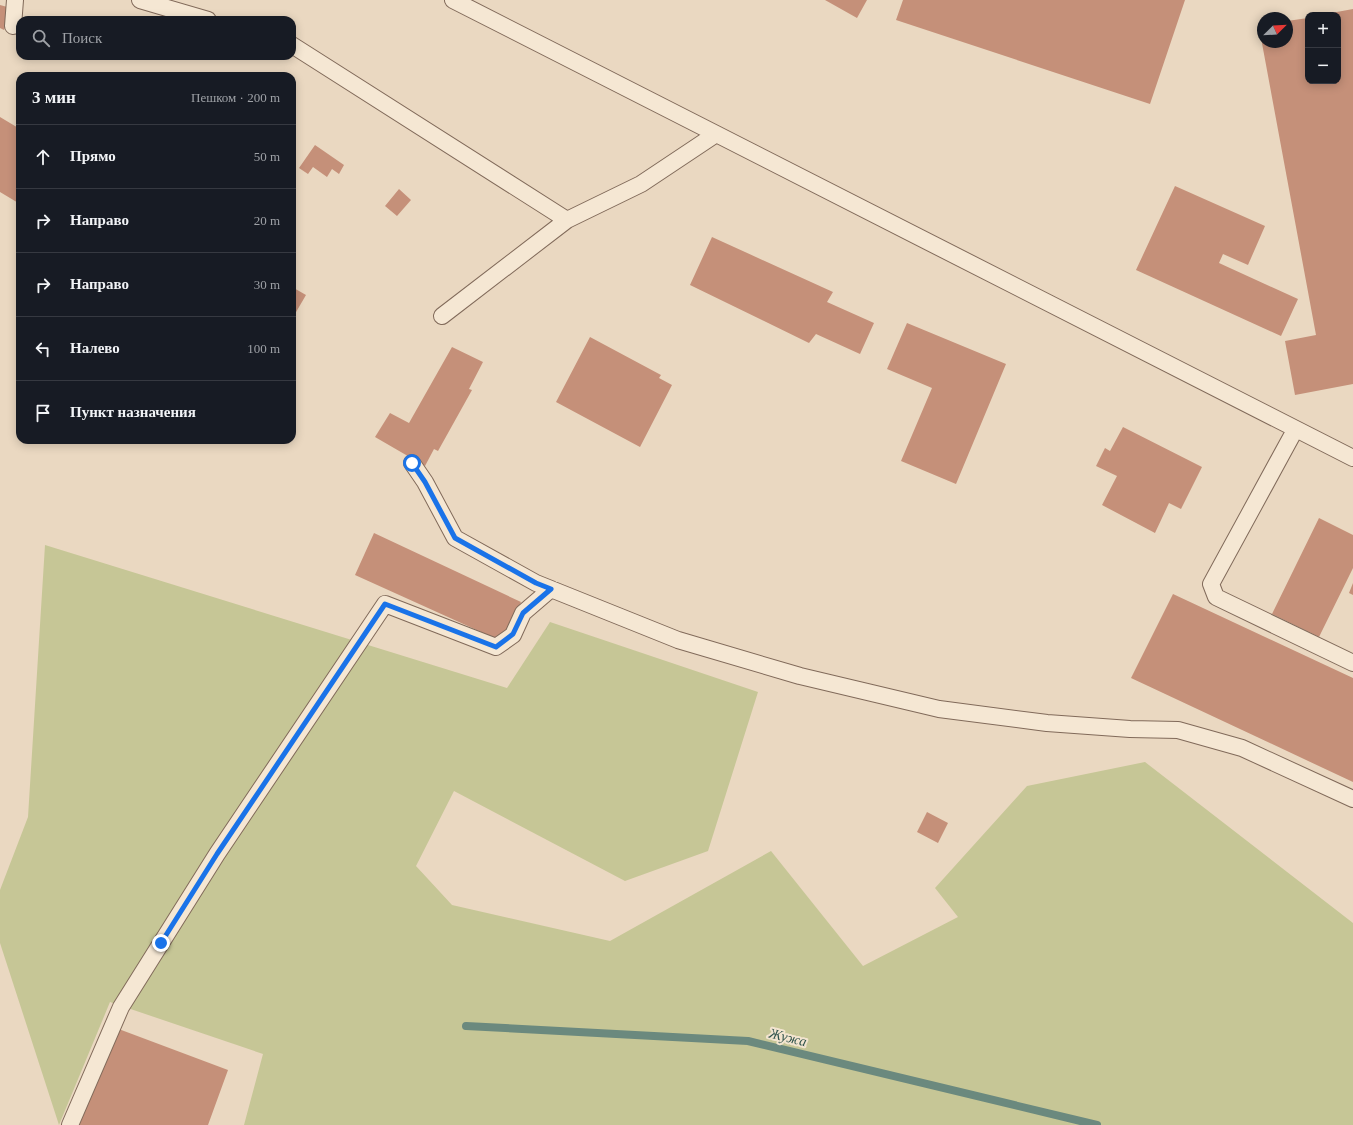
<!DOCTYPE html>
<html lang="ru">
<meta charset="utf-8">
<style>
:root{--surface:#171b24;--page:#20242c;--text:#f1f3f6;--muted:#9ea1a6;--line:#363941}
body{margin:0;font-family:"Times New Roman",serif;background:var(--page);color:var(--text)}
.controls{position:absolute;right:12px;top:12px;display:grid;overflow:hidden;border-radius:8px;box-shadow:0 2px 10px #0003}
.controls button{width:36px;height:36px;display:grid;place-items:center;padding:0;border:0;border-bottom:1px solid var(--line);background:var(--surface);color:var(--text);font:20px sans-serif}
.compass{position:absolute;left:1257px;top:12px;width:36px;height:36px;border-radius:50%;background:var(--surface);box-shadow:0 2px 10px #0003;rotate:66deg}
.stop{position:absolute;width:12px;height:12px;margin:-9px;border:3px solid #1a73e8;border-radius:50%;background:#fff}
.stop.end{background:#1a73e8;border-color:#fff;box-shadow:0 1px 4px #0008}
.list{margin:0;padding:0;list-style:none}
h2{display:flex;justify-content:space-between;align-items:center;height:52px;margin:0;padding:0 16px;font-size:17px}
h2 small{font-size:13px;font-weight:400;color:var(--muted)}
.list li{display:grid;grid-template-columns:26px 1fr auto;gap:12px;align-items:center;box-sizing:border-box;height:64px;padding:0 16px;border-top:1px solid var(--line)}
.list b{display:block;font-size:15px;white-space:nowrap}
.list em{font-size:13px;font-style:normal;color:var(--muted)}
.icon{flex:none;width:22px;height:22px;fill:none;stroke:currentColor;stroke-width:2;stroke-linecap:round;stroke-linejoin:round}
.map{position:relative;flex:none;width:1353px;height:1125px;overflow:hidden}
.search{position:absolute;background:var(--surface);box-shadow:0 2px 10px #0003;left:16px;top:16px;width:280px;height:44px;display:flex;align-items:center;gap:10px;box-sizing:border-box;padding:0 14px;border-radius:12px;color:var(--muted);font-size:15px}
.panel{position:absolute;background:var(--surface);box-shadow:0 2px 10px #0003;left:16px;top:72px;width:280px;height:372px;border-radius:12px}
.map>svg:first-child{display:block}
.green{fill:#c6c696}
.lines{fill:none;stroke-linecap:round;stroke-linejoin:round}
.stream{stroke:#6b897e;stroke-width:8}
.building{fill:#c59079}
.lane-casing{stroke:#816a5a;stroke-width:18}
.lane{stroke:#f5e7d3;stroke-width:16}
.route{stroke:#1a73e8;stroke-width:5}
.labels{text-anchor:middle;stroke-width:4;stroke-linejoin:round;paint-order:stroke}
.water-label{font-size:14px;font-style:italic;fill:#2d514a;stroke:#f2e4cf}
</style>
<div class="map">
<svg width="1353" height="1125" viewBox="0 0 1353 1125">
<rect width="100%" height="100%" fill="#ead8c1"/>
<path class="green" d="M45,545L507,688L550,622L758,692L708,851L625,881L454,791L416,866L452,905L610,941L771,851L863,966L958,917L935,888L1027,786L1145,762L1353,923V1125H244L263,1054L110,1002L59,1125L0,943V890L28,817Z"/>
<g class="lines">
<path class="stream" d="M466,1026L748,1041L1097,1125"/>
</g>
<path class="building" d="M825,0H867L857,18Z
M903,0H1185L1150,104L896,20Z
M0,5L11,8L4,30L0,28Z
M1353,9V384L1295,395L1285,341L1316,335L1259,27L1263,26V42H1287V21L1308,18V81H1338V15L1326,14Z
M0,117L20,129V204L0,192Z
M315,145L344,165L339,174L332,169L327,177L313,167L308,174L299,168Z
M1175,186L1265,226L1248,265L1223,254L1219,263L1298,299L1281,336L1136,270Z
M399,189L411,200L397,216L385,206Z
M712,237L833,292L827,302L874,323L860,354L816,334L809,343L690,285Z
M292,287L306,295L292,319Z
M907,323L1006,364L956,484L901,461L932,388L887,369Z
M590,337L661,375L659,378L672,385L640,447L556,402Z
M452,347L483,362L469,389L472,390L438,451L434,449L425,466L375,437L390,413L409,423Z
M1123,427L1202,467L1181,509L1169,503L1155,533L1102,505L1117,476L1096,466L1105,448L1110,451Z
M1319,518L1353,535V568L1319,637L1272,614Z
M374,533L521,602L501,641L355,575Z
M1353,583V595L1349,593Z
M1173,594L1353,678V782L1131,678Z
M927,812L948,823L938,843L917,832Z
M116,1028L228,1070L208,1125H79Z"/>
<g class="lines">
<g class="lane-casing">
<path id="lane" d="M140,0L208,20
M453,0L1353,458
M13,26L15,0
M292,45L567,220
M442,316L567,220L641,184L716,134
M1295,430L1211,584L1216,597L1353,663
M412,463L425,482L455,538L536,583L678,640L800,676L939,709L1047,723L1130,729L1178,730L1242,748L1353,799
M70,1125L121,1007L217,854L385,604L496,647L513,635L523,613L551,589"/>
</g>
<use href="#lane" class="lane"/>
</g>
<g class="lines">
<path class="route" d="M161,943L217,854L385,604L496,647L513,634L523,613L551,589L536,583L455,538L425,482L412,463"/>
</g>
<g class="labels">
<g class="water-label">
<text transform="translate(788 1037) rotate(14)" y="5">Жужа</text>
</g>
</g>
</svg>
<div class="controls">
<button>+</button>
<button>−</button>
</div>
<svg class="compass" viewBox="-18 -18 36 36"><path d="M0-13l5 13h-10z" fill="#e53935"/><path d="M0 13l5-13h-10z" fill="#9ea1a6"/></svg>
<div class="stop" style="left:412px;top:463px"></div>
<div class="stop end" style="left:161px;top:943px"></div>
<div class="search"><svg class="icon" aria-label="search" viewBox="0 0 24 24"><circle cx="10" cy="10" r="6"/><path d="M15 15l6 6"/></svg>Поиск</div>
<section class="panel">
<h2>3 мин<small>Пешком · 200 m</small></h2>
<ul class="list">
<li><svg class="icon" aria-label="ahead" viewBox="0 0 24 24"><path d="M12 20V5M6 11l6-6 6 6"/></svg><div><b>Прямо</b></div><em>50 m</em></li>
<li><svg class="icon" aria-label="right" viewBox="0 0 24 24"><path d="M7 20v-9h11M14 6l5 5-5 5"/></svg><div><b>Направо</b></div><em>20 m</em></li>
<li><svg class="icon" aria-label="right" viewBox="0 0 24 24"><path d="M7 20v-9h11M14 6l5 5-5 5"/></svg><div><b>Направо</b></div><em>30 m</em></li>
<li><svg class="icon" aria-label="left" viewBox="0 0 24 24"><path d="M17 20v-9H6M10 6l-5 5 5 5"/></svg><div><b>Налево</b></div><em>100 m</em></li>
<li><svg class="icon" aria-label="arrive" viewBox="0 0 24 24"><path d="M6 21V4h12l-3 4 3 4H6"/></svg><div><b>Пункт назначения</b></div></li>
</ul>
</section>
</div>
